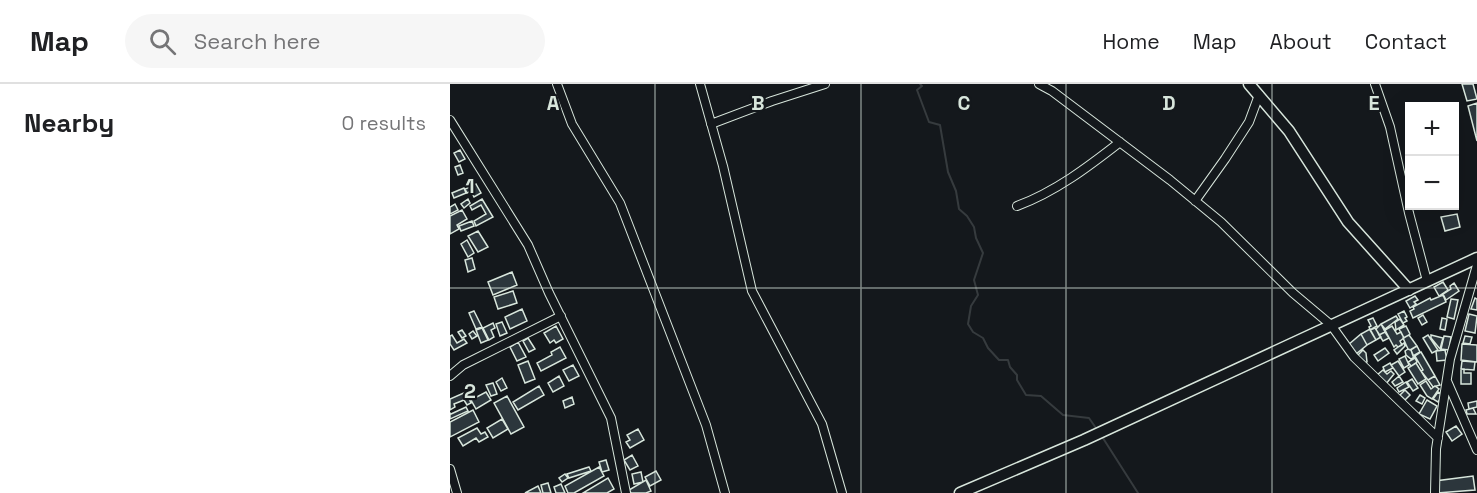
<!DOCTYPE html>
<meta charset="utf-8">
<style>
:root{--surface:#fff;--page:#f6f6f6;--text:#202124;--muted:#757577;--line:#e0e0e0}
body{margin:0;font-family:"Space Grotesk",sans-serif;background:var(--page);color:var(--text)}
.controls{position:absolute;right:18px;top:18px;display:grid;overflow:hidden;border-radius:0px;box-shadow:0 6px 24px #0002}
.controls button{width:54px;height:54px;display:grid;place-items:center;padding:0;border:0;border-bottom:2px solid var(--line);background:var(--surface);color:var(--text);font:30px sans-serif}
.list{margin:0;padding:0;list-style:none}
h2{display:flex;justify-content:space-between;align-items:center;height:78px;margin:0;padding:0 24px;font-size:26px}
h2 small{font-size:20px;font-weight:400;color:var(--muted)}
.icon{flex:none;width:33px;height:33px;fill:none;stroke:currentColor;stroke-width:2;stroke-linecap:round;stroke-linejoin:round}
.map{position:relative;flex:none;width:1027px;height:409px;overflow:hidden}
header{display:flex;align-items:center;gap:36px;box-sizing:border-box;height:84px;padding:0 30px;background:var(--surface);border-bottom:2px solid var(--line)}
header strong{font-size:28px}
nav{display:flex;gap:33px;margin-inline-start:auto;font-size:21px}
.search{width:420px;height:54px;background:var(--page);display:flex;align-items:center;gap:15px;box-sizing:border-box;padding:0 21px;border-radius:33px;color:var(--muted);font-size:22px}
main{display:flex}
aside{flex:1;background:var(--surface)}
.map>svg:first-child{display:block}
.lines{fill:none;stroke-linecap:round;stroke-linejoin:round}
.stream{stroke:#363b3e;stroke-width:2}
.building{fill:#2c363c;stroke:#d8e6dc;stroke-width:1.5}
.street-casing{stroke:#d8e6dc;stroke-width:10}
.secondary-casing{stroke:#d8e6dc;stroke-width:13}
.street{stroke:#14181c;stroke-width:8}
.secondary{stroke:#14181c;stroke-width:10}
.grid{fill:none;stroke:#d8e6dc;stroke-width:1.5;stroke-opacity:0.55}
.grid-label{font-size:20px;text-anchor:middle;font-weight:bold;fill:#d8e6dc;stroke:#14181c;stroke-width:4.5;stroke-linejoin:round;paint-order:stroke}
</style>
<header>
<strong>Map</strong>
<div class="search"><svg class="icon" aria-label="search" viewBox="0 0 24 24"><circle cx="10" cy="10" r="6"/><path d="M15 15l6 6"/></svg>Search here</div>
<nav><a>Home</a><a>Map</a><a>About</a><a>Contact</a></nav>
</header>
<main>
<aside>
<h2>Nearby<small>0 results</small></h2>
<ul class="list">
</ul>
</aside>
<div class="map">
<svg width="1027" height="409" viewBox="0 0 1027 409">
<rect width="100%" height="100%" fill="#14181c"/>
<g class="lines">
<path class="stream" d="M470,0L472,2L467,6L479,38L490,41L498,88L506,107L509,125L517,132L524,143L526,154L533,169L524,196L528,211L521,222L518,240L523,248L533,254L538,264L549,276H558L560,283L567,291V296L576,311L591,312L613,331L639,334L648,347
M651,351L688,409"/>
</g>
<path class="building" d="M1012,0H1023L1027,15L1017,17Z
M1027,19V57L1018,22Z
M10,66L15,75L9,78L4,69Z
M10,81L13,89L8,91L5,83Z
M26,100L31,109L24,113L21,107L17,109L15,105Z
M14,104L16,109L4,114L2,109Z
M18,115L20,119L14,124L11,120Z
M32,115L43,133L26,142L24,137L36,130L31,121L22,126L20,122Z
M5,120L8,126L0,130V123Z
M12,126L17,135L7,141L9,145L0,150V132Z
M1007,130L1010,143L995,147L991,133Z
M22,137L24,142L11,147L9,142Z
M28,147L38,163L28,168L18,152Z
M17,156L24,169L18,173L11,160Z
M22,174L25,185L18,188L15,176Z
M62,188L67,201L43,211L38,198Z
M993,198L998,206L989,212L984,203Z
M1004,199L1009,207L996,216L993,210L1001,205L1000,202Z
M63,207L67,219L48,225L44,213Z
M993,211L996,218L963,234L960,227L964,225L963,223L980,214L981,216Z
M965,212L968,216L964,218L966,220L960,224L956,217Z
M1025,214L1027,215V226L1021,225Z
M1001,215L1008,216L1004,235L997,233Z
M72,225L77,237L60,245L55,233Z
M24,227L32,243L26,245L19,229Z
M954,227L957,233L955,234L957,237L953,239L948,230Z
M1019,230L1027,232L1025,249L1015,247Z
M973,231L977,238L972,241L968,234Z
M946,232L948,235L935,245L931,240Z
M923,234L927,242L920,246L919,243L921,242L918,236Z
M992,234L997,235L995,246L990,245Z
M950,235L954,241L946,246L945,238Z
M52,238L57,249L50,252L46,240Z
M43,239L45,244L41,246L44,253L39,256L33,244Z
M931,240L935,248L929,251L926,245Z
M106,242L113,255L106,259L104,256L100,259L94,249Z
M942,242L947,250L951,248L954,254L950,257L952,261L948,263L946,261L944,263L935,246Z
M956,242L960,250L954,254L949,245Z
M32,244L38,256L31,259L26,246Z
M925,244L931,253L926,256L920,246Z
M920,245L926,256L917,261L911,250Z
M12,246L16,252L12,254L8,248Z
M23,247L27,252L22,255L19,250Z
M935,248L939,254L933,257L929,251Z
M911,250L917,261L906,270L898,261Z
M2,251L7,259L14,255L17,259L4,266L0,260V252Z
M959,251L967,262L960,266L958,265L953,254Z
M978,251L988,266L982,269L973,254Z
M981,251L993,254L990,265L981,254Z
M994,252L1001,253L999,266L991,265Z
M1015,252L1022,253L1020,260L1013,259Z
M78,254L85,265L79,268L73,257Z
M68,258L76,273L67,277L60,263Z
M954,259L955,262L947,270L944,266Z
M1012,260L1027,261V278L1011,276Z
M967,262L970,268L963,272L961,266Z
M110,263L116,274L91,287L87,279L102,271L101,268Z
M935,264L939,269L928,277L924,271Z
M958,265L961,266L964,273L961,275L956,271L955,267Z
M913,266L916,269L917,278L914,280L906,273Z
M995,266L997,276L987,277L986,267Z
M971,268L985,292L978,296L971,287L973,286L965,272Z
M955,272L959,281L954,284L949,275Z
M965,274L967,278L961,282L958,278Z
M78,277L85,295L75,299L68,281Z
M948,277L955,288L949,292L941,281Z
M1012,277L1025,278L1024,286L1011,285Z
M940,279L943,284L935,288L933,283Z
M966,279L976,295L968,300L958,284Z
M123,281L129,292L119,297L113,286Z
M1011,285H1014V289H1021V300H1011Z
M933,286L937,290L941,287L944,290L936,300L927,291Z
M109,292L114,302L103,308L98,299Z
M949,292L953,298L945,302L942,298Z
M985,292L990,301L983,303L978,296Z
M52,294L57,304L51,307L46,298Z
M962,295L968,304L963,307L957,298Z
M976,297L981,305L985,302L989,305L982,315L977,312L970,301Z
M956,298L959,303L949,308L947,304Z
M43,299L47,310L41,312L36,301Z
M89,302L94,311L68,326L63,318Z
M955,306L960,311L955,316L950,311Z
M16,308L21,319L17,321L14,316L4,320L5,323L0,326V315Z
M36,308L41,316L26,325L21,316Z
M988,308L993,311L988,318L983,315Z
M970,311L975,314L972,320L966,317Z
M57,312L74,343L61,350L44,319Z
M122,313L124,320L115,324L113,317Z
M977,316L987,322L980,335L969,330Z
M1027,317V323L1019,325L1018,319Z
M16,323L18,327L0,335V329L1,330Z
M1023,324L1026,330H1017L1016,326Z
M23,326L29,338L0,353V338Z
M52,335L58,345L43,354L37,344Z
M1006,342L1012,350L1002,357L996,348Z
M27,344L31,350L35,348L38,353L29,358L26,354L13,362L8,354Z
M188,345L194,356L180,364L176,358L180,356L177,351Z
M182,371L188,382L180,386L174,376Z
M156,376L159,386L152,388L149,378Z
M139,383L141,387L119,394L117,390Z
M149,383L154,392L124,409H118L115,402Z
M206,387L211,396L200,402L195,393Z
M191,388L193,398L184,400L182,390Z
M115,390L118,394L112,398L109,394Z
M1023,392L1025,406L987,409L985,397Z
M158,394L164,405L157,409H133Z
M196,396L201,407L196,409H181L179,406Z
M98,399L101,409H93L91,401Z
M111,400L115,409H106L104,403Z
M88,402L91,409H75Z"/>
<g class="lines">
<g class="street-casing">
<path id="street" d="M107,0L122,40L170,119L256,341L275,409
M250,0L273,82L302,207L372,340L392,409
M589,0L602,7L720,96L771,138L843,209L881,241L904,273L988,354
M925,0L940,43L959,129L977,197
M0,36L78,161L99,209L161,334L176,409
M261,40L322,17L375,0
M745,117L775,75L799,38L809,11
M567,122C605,108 638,83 670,58
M0,292L13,281L111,232
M997,297L1027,366
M0,385L7,409
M985,409L986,365L1000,275L1027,181"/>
</g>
<g class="secondary-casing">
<path id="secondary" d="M799,0L839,47L898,138L959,206
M510,409L634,356L1027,174"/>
</g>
<use href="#street" class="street"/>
<use href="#secondary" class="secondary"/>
</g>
<path class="grid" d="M205,0V409M411,0V409M616,0V409M822,0V409M0,204H1027"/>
<g class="grid-label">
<text x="103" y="26">A</text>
<text x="308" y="26">B</text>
<text x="514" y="26">C</text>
<text x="719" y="26">D</text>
<text x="924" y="26">E</text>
<text x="20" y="109">1</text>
<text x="20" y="314">2</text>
</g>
</svg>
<div class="controls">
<button>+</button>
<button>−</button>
</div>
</div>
</main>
